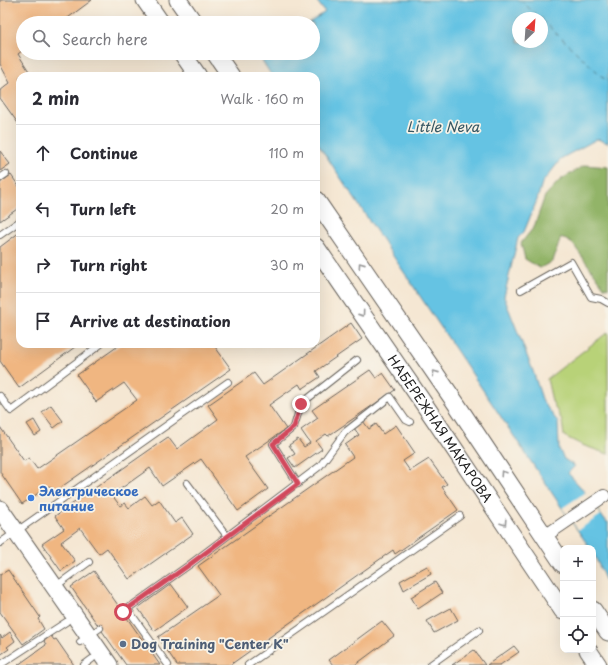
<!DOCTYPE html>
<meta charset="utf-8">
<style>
:root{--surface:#fff;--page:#f7f7f7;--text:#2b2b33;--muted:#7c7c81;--line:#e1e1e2}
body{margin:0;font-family:"Playpen Sans",sans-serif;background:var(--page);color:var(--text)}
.controls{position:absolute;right:12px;bottom:12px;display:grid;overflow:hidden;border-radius:8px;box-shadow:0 4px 16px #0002}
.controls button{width:36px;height:36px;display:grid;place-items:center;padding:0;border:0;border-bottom:1px solid var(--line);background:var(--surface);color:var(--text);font:20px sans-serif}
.compass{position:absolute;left:512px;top:12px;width:36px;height:36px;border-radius:50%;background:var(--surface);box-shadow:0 4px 16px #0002;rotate:25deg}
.stop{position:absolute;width:12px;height:12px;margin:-9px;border:3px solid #d1495b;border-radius:50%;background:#fff}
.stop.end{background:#d1495b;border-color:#fff;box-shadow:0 1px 4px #0008}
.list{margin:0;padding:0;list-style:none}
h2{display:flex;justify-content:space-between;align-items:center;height:52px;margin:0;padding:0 16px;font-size:17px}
h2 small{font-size:13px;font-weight:400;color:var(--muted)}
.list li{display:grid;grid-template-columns:26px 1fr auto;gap:12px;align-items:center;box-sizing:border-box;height:56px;padding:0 16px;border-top:1px solid var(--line)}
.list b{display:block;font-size:15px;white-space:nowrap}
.list em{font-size:13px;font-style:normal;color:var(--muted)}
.icon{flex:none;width:22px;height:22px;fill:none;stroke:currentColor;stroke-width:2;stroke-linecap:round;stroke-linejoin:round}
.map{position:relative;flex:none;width:608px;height:665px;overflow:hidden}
.search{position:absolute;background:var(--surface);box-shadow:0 4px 16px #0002;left:16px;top:16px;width:304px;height:44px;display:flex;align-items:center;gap:10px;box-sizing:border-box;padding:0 14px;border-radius:22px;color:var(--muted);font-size:15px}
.panel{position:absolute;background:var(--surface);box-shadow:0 4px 16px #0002;left:16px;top:72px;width:304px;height:276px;border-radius:12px}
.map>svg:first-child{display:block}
.green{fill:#b8d278;stroke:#6a774a}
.forest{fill:#92b468;stroke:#576842}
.water{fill:#65c3e3;stroke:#407080;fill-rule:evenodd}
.pier{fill:#f5e7d3}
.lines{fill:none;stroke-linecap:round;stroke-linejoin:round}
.ferry{stroke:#365662;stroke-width:1;stroke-dasharray:5 4;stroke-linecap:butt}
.building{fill:#f0b681}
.lane-casing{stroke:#68635c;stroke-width:8}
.street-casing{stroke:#68635c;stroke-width:14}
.secondary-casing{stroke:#68635c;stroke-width:19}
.lane{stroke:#fff;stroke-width:6}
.street{stroke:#fff;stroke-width:12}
.secondary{stroke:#fff;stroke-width:17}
.oneway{stroke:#999}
.route{stroke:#d1495b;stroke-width:5}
.shop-dot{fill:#3f7fe0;stroke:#f7f3e8;stroke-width:1.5}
.service-dot{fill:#5c6f8a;stroke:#f7f3e8;stroke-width:1.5}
.labels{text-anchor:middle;stroke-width:3.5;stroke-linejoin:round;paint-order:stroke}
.street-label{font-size:13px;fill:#1c1c1c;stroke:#f7f3e8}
.shop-label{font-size:13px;font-weight:bold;fill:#366cbe;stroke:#f7f3e8;text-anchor:start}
.service-label{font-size:13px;font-weight:bold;fill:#4e5e75;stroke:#f7f3e8;text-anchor:start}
.water-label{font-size:14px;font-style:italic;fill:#365662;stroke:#f7f3e8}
</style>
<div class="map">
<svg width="608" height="665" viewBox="0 0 608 665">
<rect width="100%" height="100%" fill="#f7f3e8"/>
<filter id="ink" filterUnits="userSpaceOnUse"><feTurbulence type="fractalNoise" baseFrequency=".025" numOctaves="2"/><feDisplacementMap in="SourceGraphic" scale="8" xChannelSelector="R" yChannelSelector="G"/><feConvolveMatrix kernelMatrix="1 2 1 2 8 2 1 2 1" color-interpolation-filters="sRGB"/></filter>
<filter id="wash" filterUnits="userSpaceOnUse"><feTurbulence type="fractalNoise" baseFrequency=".012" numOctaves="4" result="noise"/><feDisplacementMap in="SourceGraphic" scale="16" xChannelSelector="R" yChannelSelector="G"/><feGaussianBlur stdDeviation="0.9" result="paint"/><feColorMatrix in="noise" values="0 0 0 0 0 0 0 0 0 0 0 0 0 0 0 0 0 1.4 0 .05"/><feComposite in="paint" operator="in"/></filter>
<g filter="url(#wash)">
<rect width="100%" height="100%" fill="#f5e7d3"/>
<path class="green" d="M608,332V454L582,445L564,436L562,421L552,401L547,379Z"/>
<path class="forest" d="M585,165L608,167V288L604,287L573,244L561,237L553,261L540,268L525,259L521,243L534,227L545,196L560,180Z"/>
<path class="water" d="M316,0H608V143L597,139L562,158L542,183L537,200L524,232L518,238L504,297L533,371L543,402L558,422L559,449L564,459L575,466L568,473L585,492L606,522H608V586L593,552V548H590L562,508L316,141V76H272L261,59L268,53H313V23H309L325,12ZM518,18H542V42H518Z"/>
<path class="pier" d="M586,492L601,515L578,530L562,508Z"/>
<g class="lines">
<path class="ferry" d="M520,0L540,18
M542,20L608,82"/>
</g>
<g id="blocks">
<path class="building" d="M0,0H92L61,23H23V50L18,54L32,76H20V126L0,98V91L10,83L0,64Z
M0,151L10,164L0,171Z
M11,175L20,188V207L0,221V183Z
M20,232V344H79L19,388L0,361V247Z
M351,323L362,339L316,371L320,377L302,389L299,384L269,405L286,429L245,457L268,489L238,511L201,459L162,486L150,468L112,495L120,506L125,503L129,508L145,496L152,505L159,500L175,523L182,518L193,534L129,579L107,548L99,554L80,528L61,542L75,561L61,571L42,544L64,529L55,516L168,437L177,449L218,419L208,405L254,373L263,385Z
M121,344H213L231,369L54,492L49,486L22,504L0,472V427L24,461L29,458L37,469L137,400L124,383L96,402L77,375Z
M370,370L376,378L383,373L395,390L328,436L326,434L316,441L322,449L295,468L288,458L295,454L289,445L298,439L304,447L310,443L301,430L318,418L312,410Z
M51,405L63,421L54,428L42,412Z
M34,420L41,432L35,436L27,424Z
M363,421L369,429L376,424L383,434L396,425L415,453L403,461L410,471L429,459L447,484L442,487L458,510L395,554L393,550L230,665H177L158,637L219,595L198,566L353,457L345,445L359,435L354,428Z
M427,566L431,574L404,590L400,581Z
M8,570L40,617L38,619L44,629L23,644L0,612V575Z
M94,571L160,665H126L71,587Z
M435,582L442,593L418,609L411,597Z
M171,584L188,607L154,631L138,608Z
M451,608L458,620L434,633L427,621Z
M382,621L394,636L355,665H333L329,660Z
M10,632L15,641L7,647L9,649L0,655V635L2,638Z
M51,636L54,640L56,639L74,665H18L46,645L44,641Z
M514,646L519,652L500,665H487Z
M474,650L485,665H452Z"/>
</g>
</g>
<g filter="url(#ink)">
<use href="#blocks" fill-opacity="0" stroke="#68635c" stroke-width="1"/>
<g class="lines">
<g class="lane-casing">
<path id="lane" d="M0,178L6,174
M0,235L20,221
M521,290L571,262L591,297L601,299L608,303
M0,396L11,411L101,344
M187,483L227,536
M298,484L273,444L294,427L301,404L357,360
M0,543L228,382
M56,586L89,562
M127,608L168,665
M123,612L189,565L320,466L345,432L390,397L406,420L410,422
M80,642L100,628
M0,665L66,622
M84,665L92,659
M248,665L460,516
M430,665L479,630"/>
</g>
<g class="street-casing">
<path id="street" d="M545,536L604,496"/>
</g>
<g class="secondary-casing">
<g id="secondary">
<path d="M145,0L161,23"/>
<path d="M178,0L194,23"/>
<path d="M182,53L198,76"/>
<path d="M215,53L231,76"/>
<path d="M316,200L457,405L563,564"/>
<path id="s1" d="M316,247L435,420L563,611"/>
<path d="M0,509L109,665"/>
<path d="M593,610L608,632"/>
<path d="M588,650L598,665"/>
</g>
</g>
<use href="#lane" class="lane"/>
<use href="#street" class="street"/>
<use href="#secondary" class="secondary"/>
</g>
<defs><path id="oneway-chevron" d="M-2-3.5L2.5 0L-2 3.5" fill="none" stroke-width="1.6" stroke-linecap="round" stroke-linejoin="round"/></defs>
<g class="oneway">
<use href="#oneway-chevron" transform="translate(361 265) rotate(-125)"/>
<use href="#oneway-chevron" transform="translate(362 314) rotate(55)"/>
<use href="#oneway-chevron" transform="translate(435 373) rotate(-125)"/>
<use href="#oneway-chevron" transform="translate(503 473) rotate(-124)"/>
<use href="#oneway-chevron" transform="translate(504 523) rotate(56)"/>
</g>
</g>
<g class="lines" filter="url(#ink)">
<path class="route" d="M123,612L189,565L298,484L273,444L294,427L301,404"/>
</g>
<circle class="shop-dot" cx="31" cy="498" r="4"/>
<circle class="service-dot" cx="123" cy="644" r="4"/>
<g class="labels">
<g class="street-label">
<text dy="5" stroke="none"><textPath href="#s1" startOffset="220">НАБЕРЕЖНАЯ МАКАРОВА</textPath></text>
</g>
<g class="shop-label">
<text x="39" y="496">Электрическое<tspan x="39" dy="15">питание</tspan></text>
</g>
<g class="service-label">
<text x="131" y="649">Dog Training "Center K"</text>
</g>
<g class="water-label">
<text x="443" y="132">Little Neva</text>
</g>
</g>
</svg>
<div class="controls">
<button>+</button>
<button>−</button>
<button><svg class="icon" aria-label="locate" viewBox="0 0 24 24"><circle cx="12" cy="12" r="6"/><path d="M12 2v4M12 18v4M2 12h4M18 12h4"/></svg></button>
</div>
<svg class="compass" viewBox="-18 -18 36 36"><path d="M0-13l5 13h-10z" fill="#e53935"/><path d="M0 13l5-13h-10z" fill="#7c7c81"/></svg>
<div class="stop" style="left:123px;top:612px"></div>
<div class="stop end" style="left:301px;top:404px"></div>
<div class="search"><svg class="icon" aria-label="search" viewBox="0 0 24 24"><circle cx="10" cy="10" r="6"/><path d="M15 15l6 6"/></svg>Search here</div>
<section class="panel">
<h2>2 min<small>Walk · 160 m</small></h2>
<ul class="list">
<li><svg class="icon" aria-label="ahead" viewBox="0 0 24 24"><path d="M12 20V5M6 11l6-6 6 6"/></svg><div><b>Continue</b></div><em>110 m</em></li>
<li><svg class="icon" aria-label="left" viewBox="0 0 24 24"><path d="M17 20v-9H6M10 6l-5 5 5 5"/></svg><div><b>Turn left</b></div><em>20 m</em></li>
<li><svg class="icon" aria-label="right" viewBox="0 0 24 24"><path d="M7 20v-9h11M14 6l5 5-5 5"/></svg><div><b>Turn right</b></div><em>30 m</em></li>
<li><svg class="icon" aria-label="arrive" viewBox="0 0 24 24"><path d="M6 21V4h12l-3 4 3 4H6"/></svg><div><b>Arrive at destination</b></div></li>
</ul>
</section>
</div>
